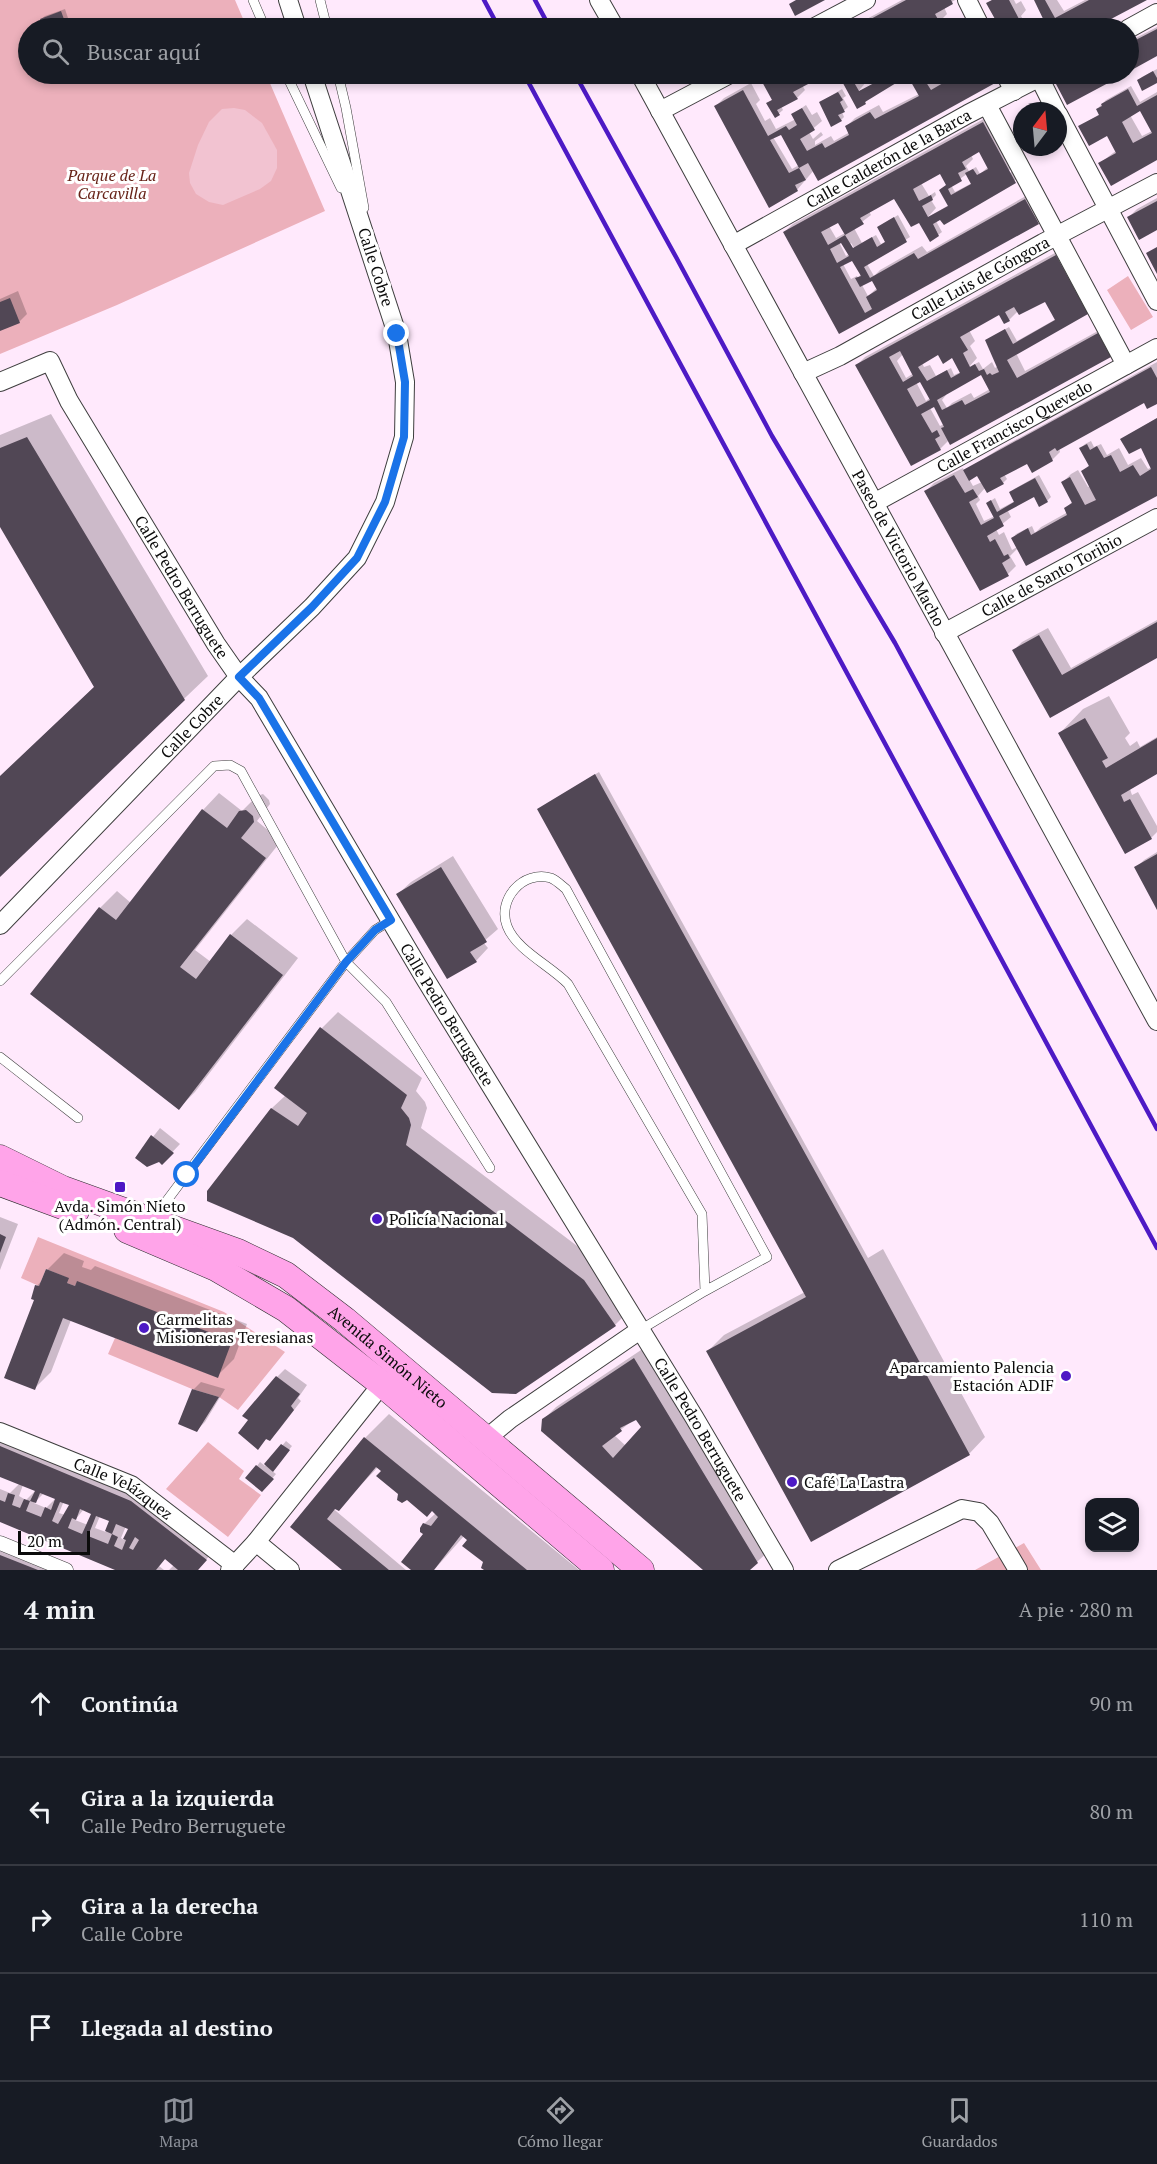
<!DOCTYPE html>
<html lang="es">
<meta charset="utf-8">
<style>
:root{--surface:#171b24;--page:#20242c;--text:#f1f3f6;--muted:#9ea1a6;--line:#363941;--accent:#8c9099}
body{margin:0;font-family:"PT Serif",serif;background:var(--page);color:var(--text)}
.controls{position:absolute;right:18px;bottom:18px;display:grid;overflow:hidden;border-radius:12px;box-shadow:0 3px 9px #0003}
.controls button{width:54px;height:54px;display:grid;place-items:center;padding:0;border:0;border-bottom:2px solid var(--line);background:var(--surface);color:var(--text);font:30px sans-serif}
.compass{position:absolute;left:1013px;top:102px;width:54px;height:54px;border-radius:50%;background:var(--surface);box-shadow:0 3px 9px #0003;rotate:16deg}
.scale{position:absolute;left:18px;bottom:15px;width:72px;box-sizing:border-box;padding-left:6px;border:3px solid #0b0b0b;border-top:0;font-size:16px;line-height:21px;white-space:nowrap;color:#0b0b0b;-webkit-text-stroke:4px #fff;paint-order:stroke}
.stop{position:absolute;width:18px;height:18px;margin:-14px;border:4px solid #1a73e8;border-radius:50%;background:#fff}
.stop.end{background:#1a73e8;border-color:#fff;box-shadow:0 2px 6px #0008}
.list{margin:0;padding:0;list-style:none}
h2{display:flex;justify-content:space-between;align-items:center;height:78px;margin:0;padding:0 24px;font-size:26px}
h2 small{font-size:20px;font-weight:400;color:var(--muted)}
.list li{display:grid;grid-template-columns:39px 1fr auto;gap:18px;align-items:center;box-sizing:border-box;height:108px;padding:0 24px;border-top:2px solid var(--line)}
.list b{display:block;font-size:22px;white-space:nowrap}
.list p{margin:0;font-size:20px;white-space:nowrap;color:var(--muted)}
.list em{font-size:20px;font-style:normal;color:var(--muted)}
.icon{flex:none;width:33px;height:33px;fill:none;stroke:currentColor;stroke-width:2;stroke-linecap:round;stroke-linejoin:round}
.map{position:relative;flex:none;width:1157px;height:1570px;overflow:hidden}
.search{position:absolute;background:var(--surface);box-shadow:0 3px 9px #0003;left:18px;right:18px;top:18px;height:66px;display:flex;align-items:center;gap:15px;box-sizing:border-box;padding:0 21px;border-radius:33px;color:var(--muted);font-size:22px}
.sheet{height:510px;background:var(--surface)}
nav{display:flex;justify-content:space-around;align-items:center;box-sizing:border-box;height:84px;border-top:2px solid var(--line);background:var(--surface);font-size:16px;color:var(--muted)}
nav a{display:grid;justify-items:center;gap:3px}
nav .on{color:var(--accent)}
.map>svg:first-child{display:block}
.green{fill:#ecb0bb}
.pitch{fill:#f2c3d1}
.shadow{fill:#0003;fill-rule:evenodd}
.building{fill:#514755;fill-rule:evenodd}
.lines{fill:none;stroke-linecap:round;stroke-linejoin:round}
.service-casing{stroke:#3e3e3e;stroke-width:10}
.pedestrian-casing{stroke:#3e3e3e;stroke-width:15}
.minor-casing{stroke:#3e3e3e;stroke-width:20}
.secondary-casing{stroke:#2d2d2d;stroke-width:27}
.service{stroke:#fff;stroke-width:9}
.pedestrian{stroke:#fff;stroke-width:14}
.minor{stroke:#fff;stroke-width:18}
.secondary{stroke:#ffa4e9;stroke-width:26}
.rail{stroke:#4d1ac5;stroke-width:4.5}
.route{stroke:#1a73e8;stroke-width:8}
.poi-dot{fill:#4d1ac5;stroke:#fff;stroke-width:2}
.labels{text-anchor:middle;stroke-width:6;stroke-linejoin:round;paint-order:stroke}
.street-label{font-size:16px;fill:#0b0b0b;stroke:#fff}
.park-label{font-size:16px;font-style:italic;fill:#672318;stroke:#fff}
.poi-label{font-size:16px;fill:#0b0b0b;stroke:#fff;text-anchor:start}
</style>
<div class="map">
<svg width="1157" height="1570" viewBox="0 0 1157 1570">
<rect width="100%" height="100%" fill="#ffe9fc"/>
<path class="green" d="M0,0H235L247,28H28V74H266L325,211L117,305L0,354Z
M1128,276L1153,317L1131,330L1107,290Z
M38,1237L224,1312L285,1352L238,1410L219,1397L192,1389L108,1354L115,1338L217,1377L231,1341L77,1282L75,1286L67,1283L68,1278L46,1269L39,1286L21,1278Z
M208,1442L244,1471L239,1479L261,1495L228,1537L166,1489Z
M1024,1543L1041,1570H975Z"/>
<path class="pitch" d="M234,108L245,110L262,123L277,150V168L271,181L260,189L223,205L209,202L196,194L190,183L189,173L198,145L209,122L222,109Z"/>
<path class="shadow" d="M902,0H955L944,7L947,14L939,22L927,16L907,27L908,28H850Z
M992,0H1014L1016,4L1021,1L1026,10L1021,16L1028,28H1001L988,4Z
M1036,0H1057L1064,11L1085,0H1144L1092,28H1039L1048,24Z
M65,9L68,18L65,21L45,28L41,19L45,16Z
M967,18L979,28H954L957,23Z
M1157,27V54L1128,70V42Z
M1157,69V81L1139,80L1142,77Z
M769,74H824L802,85L805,90L797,98L781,106L783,110L776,116L768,103L773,99L763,80Z
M839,74H862L866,82L858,92L880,80L877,74H903L904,75L868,98L865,103L852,96Z
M923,74H933L939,83L956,74H1003L996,81L814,170L797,190L716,106L724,98L751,83L760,100L756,104L765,121L770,118L776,129L796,119L793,114L806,105L812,115L817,112L822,121L809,132L813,139L821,132L823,135L815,141V145L831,136L834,141L850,132L847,126L855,118L879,105L883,112L919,94L913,82ZM788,130L799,165L792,169L773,137Z
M1071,74H1122L1067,103L1058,85Z
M1131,86L1140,102L1157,92V158L1100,163L1117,150L1107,134L1080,126L1100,114L1097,109L1106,100ZM1140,109L1152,131L1142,136L1130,115Z
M842,89L846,96L843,98L848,107L842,112L844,117L841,120L821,102Z
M991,115L1017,162L1004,176L1006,178L1014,169L1019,178L944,223L941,218L936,221L942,232L938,235L895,197L869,211L871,215L854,228L862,243L876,235L881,244L887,241L879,227L898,215L910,237L867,264L874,276L880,270L922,246L927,252L1033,192L1046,215L1038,223L839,332L784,232L793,224ZM979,150L988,167L980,174L976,167L969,171L966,166L973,159L971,155ZM941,172L947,185L949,205L928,217L936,208L931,200L936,195L935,192L929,196L921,183ZM967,174L972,183L955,192L951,185ZM838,221L845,233L836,238L829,226ZM841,241L849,254L846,256L839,242ZM851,243L858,254L861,274L858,278L857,276L851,279L843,264L856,257L849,245ZM872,278L877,288L868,296L862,285Z
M1157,198V228L1129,217L1137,209Z
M1064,248L1091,310L1016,353L1025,371L1107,326L1118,348L1110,356L951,443L949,440L940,449L857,365L865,357ZM1045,300L1056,319L1017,341L1009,327L987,340L998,366L995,368L992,362L983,369L979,362L969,367L977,358L970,346L975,341L969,330L999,313L1009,320L1018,311ZM939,353L953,356L961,372L954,375L951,368L936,376L930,365L924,367L922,363ZM903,354L914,373L906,378L897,361ZM982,373L990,389L974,398L971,393L952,403L947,408L942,400L946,395L945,394ZM921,380L930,398L926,401L916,382ZM935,405L944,424L940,426L930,408Z
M18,291L27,314L19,322L0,330V299Z
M1157,362V402L1145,401L1059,448L1060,452L1052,460L1028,462L1004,474L1007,479L1003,483L985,488L978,496L980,500L976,504L984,521L995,516L988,503L992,500L995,498L1000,509L1015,501L1011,493L1014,489L1039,475L1051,497L1047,501L1034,495L1007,509L1011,517L996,529L999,535L1004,532L1012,550L1017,547L1013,538L1016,534L1032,526L1035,533L1041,527L1068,512L1066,508L1073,501L1063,482L1071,474L1078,470L1088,487L1090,486L1083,472L1090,464L1081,448L1085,444L1091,441L1094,447L1101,444L1107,455L1119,448L1128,465L1141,458L1148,469L1152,467L1142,446L1122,439L1157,418V494L1018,548L1010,556L1016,566L1008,574L926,491L934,483L963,468L964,471L999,449ZM978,474L982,482L973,486L969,479Z
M51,414L208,676L0,874V777L95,686L0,524V435Z
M1157,620V656L1050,716L1014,650L1022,642L1048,628L1071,668Z
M1109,696L1130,733L1125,738L1130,746L1137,741L1140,747L1157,737V773L1130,789L1132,795L1138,792L1157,826V832L1151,838L1060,733L1083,709Z
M599,772L868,1258L883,1249L985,1437L969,1454L708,1351L724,1335L805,1292L543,806Z
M219,793L242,811L257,796L263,794L269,800L270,804L257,821L281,841L195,950L211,962L231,935L247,919L298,958L195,1092L179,1108L32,994L100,908L117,891L131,903L203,810Z
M1157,852V907L1136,868L1144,860Z
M453,856L498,929L483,942L488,948L476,961L448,977L398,894L411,882Z
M338,1012L422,1078L416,1091L425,1102L427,1108L421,1128L601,1264L631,1309L615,1325L294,1236L208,1192L272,1108L286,1095L276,1087L322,1028Z
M160,1128L180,1144L162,1163L159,1160L137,1157Z
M0,1217L18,1224L0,1270Z
M64,1253L84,1261L82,1267L91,1270L95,1266L247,1324L234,1359L217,1376L71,1320L51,1372L35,1388L37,1286L43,1279L47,1270Z
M647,1346L770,1550L748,1570H705L543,1420L556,1407ZM636,1418L643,1427L626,1446L614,1435Z
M285,1369L307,1385L298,1398L301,1401L278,1431L270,1439L267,1438L258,1448L277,1377Z
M201,1382L225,1389L205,1422L197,1430L193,1390Z
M389,1414L579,1570H486L485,1562L470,1539L464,1536L434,1570H413L425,1534L424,1524L436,1513L399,1493L378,1467L338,1509L330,1506L406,1570H344L292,1527L365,1438Z
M0,1436L140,1493L213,1551L198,1570H169L174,1565L166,1558L159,1566L164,1570H119L0,1520V1489L10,1493L20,1483L0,1475ZM23,1485L36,1490L26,1500L19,1496ZM44,1493L56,1498L46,1508L34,1503ZM64,1501L71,1504L65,1515L59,1513ZM84,1509L93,1513L88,1525L75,1520ZM100,1516L111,1520L106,1532L95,1528ZM126,1526L130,1528L124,1540L121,1538Z
M286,1441L292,1446L272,1471L276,1474L265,1487L257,1466L260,1462L265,1466Z
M0,1544L65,1570H0Z"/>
<path class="building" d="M796,0H825L795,16L789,4Z
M906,0H951L953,4L935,14L940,23L931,27L926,19L907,28H854Z
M992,0H1009L1019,19L1013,23L1016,28H1000L986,3Z
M1034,0H1045L1055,18L1089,0H1147L1094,28H1044L1047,27Z
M61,11L65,22L43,28L40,19Z
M963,21L967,28H953L952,27Z
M1157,29V56L1128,72V44Z
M1153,71L1157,78V83L1142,91L1137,80Z
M773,74H827L793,92L798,99L777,110L780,115L775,118L766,103L772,100L761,80Z
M838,74H849L859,91L878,81L875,74H886L887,76L898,74L901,80L865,102L866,104L857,109Z
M956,74H992L997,82L818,181L808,163L799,168L806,180L795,185L798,191L769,208L714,106L743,90L768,136L786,126L789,130L797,125L791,114L802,108L815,130L800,139L807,151L822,143L825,148L849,135L845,126L870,112L875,119L919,96L911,82L922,76L931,90L957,75ZM781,135L799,168L789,173L770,140Z
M1076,74H1125L1067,105L1056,84Z
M1128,89L1137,106L1157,95V160L1111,186L1098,163L1116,153L1107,136L1089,146L1078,126L1099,115L1096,109L1102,106L1101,104ZM1140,111L1152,133L1133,143L1122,122Z
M838,92L843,100L840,102L845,112L838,115L842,121L831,127L819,102Z
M983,122L1016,183L944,225L940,220L933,224L939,236L930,242L919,223L911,227L894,199L860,218L864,224L845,235L838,223L821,232L828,245L845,235L853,248L872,237L877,247L885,242L877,227L894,217L907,242L864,267L870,278L914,253L918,259L1025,199L1039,224L839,334L783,232ZM979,152L988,169L977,175L973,169L965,173L971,184L951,195L948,189L962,181L958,173L966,169L962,162ZM940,174L946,185L939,190L948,206L928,217L922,206L933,200L931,195L919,201L913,189ZM841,243L849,256L837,263L830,249ZM852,261L861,276L855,278L860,287L872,281L877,290L866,297L872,309L865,313L840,267Z
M1157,201V230L1139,240L1127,217Z
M1157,247V274L1146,253Z
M1056,255L1088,314L1007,360L1017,378L1098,333L1111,357L950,445L941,428L944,427L934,407L921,414L932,433L937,430L940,436L935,439L941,450L911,466L855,365ZM1045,302L1055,320L1013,344L1005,329L985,340L999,372L992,375L990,373L987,375L984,369L979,371L975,364L970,367L963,353L968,350L960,337L999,315L1004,324L1010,321L1005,312L1014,307L1019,315ZM900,351L913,376L903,382L889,357ZM938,355L943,364L952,358L960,373L951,378L947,370L927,381L918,367ZM981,375L990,392L965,405L962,400L942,410L937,400ZM920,382L930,400L917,407L907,389Z
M10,298L20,323L0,331V302Z
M1151,367L1157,378V404L1147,409L1144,403L1057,451L1055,448L1049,452L1053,461L1032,473L1027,464L1000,478L1004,484L987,493L977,476L969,481L963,470Z
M1157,418V496L1026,566L1011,538L1028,528L1031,535L1067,515L1064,508L1072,503L1061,482L1070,477L1085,505L1096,500L1081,471L1089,466L1079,448L1087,444L1090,450L1097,446L1104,458L1111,455L1120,472L1133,465L1140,476L1151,469L1141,448L1129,454L1120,439Z
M27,437L185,700L0,877V776L94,687L0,527V448Z
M954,475L965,493L973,489L978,497L969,502L981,525L994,518L986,503L991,500L997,512L1014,502L1009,492L1035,478L1048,502L1039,507L1034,497L999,516L1004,526L987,536L990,542L995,539L1004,556L1008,554L1010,558L1002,563L1009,576L980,591L924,491Z
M1157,622V658L1050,718L1012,650L1039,635L1062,675Z
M1085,718L1108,758L1102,761L1106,768L1157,738V774L1121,795L1124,802L1130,799L1152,839L1125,854L1058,733Z
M595,774L867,1265L970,1455L811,1542L706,1351L806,1297L537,809Z
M202,809L227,828L239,811L246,810L253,816L254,822L241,838L266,858L180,967L196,979L230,934L283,975L179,1110L30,994L99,907L116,920Z
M1157,854V910L1134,867Z
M441,867L487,942L470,952L477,962L447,979L396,894Z
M320,1027L407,1095L401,1108L409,1118L411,1125L406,1145L584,1280L616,1326L516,1394L492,1393L293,1238L207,1201V1191L271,1108L298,1126L307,1113L274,1088Z
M151,1135L174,1153L162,1165L159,1162L147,1167L135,1158Z
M0,1234L6,1237L0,1253Z
M46,1269L69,1278L67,1283L75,1286L77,1281L232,1341L218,1378L63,1318L35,1390L4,1378L34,1300L31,1299L35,1285L39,1286Z
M634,1358L758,1563L750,1570H703L541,1431L542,1419ZM636,1420L641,1427L613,1458L602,1446L622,1431L620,1428Z
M276,1376L300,1394L291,1406L294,1410L270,1441L266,1439L258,1450L238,1433L248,1420L242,1416Z
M192,1389L219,1397L197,1432L178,1424Z
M364,1437L386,1455L527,1570H484L481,1568L483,1562L462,1546L467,1540L461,1535L434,1570H411L401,1562L423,1534L420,1532V1528L423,1523L431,1526L438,1517L432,1511L427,1517L407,1500L402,1503L397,1500L398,1494L376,1476L381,1471L376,1467L339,1511L335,1509L327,1519L389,1570H342L290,1527Z
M281,1444L290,1450L273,1472L264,1464Z
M0,1446L131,1501L207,1560L198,1570H178L165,1559L156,1570H115L0,1522V1500L5,1502L8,1493L15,1495L12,1505L20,1508L24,1499L30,1501L26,1511L41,1517L45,1507L51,1510L55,1499L40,1493L36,1503L30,1501L35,1491L0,1477ZM60,1502L69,1505L58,1524L52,1521ZM80,1509L91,1514L82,1534L68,1528L72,1518L76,1520ZM96,1516L109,1521L105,1531L112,1534L116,1524L128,1529L123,1539L126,1540L122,1550L114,1546L118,1537L112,1534L108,1544L88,1536ZM135,1537L139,1540L133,1550L129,1548Z
M256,1465L274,1479L262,1492L245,1478Z
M0,1555L38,1570H0Z"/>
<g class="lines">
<g class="service-casing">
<path id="service" d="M253,0L265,28
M320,0L327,28
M286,74L341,188
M338,74L346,108L364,208
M391,920L375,930L346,962L386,1002L490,1168
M0,981L214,766L230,765L241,771L346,962L153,1219
M0,1057L78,1118
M640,1330L705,1291L767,1257L566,889C561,885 556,880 551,878C523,870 497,899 507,926C516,950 551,966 568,984L702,1214L705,1291"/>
</g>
<g class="pedestrian-casing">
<path id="pedestrian" d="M0,1543L66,1570"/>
</g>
<g class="minor-casing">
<g id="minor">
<path d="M288,0L297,28"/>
<path d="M599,0L615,28"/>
<path d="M967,0L981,28"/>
<path d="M813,28L866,0"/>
<path d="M1128,29L1157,13"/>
<path id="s1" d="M640,74L1157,1021"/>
<path d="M1005,74L1014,91"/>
<path d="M1039,77L1056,111"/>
<path d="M987,105L1126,365"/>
<path d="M660,111L730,74"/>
<path d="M1058,114L1157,301"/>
<path id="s2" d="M733,245L968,114L1046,74"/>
<path id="s3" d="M803,373L840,356L1043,243L1157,183"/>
<path id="s4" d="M0,382L50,361L69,401L216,644L239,677L259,698L424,977L694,1417L784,1570"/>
<path id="s5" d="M874,503L1157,348"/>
<path id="s6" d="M944,633L1157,518"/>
<path id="s7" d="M0,925L239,677L312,607L357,558L385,502L404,437L405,382L397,334L312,74"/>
<path id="s8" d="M0,1432L131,1485L235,1565"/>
<path d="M486,1439L510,1419L640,1330"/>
<path d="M256,1542L290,1570"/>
<path d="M230,1570L256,1542L382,1384"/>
<path d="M838,1570L962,1509L979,1512L990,1523L1018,1570"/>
</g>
</g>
<g class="secondary-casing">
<g id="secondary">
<path id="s9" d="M0,1158L63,1189L238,1252L286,1275L345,1320L641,1570"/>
<path d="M0,1183L76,1211"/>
<path d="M127,1230L216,1268L286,1309L382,1384L601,1570"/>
</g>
</g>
<use href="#service" class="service"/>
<use href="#pedestrian" class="pedestrian"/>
<use href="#minor" class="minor"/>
<use href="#secondary" class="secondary"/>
<path class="rail" d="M484,0L499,28
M535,0L550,28
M524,74L1157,1248
M575,74L676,257L772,436L895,643L1157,1129"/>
</g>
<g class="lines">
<path class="route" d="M187,1175L346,962L375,930L391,920L259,698L239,677L312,607L357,558L385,502L404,437L405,382L397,334"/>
</g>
<g class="poi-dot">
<rect x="114" y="1181" width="12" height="12" rx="3"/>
<circle cx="377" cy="1219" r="6"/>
<circle cx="144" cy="1328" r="6"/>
<circle cx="1066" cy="1376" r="6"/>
<circle cx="792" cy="1482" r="6"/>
</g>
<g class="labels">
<g class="street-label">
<text dy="6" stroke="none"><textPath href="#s2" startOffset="178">Calle Calderón de la Barca</textPath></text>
<text transform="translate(376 267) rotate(72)" y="6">Calle Cobre</text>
<text dy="6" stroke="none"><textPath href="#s3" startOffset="201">Calle Luis de Góngora</textPath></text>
<text dy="6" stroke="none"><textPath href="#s5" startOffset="160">Calle Francisco Quevedo</textPath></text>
<text dy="6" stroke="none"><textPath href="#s1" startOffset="540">Paseo de Victorio Macho</textPath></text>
<text dy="6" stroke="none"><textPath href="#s6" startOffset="122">Calle de Santo Toribio</textPath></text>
<text dy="6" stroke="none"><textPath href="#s4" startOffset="316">Calle Pedro Berruguete</textPath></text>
<text dy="6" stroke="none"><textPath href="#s7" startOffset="276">Calle Cobre</textPath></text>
<text dy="6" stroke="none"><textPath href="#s4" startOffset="820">Calle Pedro Berruguete</textPath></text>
<text dy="6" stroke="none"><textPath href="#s9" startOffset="440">Avenida Simón Nieto</textPath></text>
<text dy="6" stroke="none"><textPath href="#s4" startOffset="1306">Calle Pedro Berruguete</textPath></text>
<text dy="6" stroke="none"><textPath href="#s8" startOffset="136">Calle Velázquez</textPath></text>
</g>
<g class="park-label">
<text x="112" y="181">Parque de La<tspan x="112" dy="18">Carcavilla</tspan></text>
</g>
<g class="poi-label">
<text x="120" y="1212" text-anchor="middle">Avda. Simón Nieto<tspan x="120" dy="18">(Admón. Central)</tspan></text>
<text x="389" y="1225">Policía Nacional</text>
<text x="156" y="1325">Carmelitas<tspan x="156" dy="18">Misioneras Teresianas</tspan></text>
<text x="1054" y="1373" text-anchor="end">Aparcamiento Palencia<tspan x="1054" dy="18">Estación ADIF</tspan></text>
<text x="804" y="1488">Café La Lastra</text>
</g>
</g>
</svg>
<div class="controls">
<button><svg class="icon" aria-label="layers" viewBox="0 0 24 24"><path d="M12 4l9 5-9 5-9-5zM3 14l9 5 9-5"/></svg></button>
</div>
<svg class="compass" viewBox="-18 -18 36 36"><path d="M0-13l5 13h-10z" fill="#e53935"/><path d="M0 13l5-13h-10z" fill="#9ea1a6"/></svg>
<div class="scale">20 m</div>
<div class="stop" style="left:187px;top:1175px"></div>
<div class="stop end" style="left:397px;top:334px"></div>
<div class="search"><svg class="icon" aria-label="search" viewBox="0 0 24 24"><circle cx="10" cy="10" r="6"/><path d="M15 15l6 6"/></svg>Buscar aquí</div>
</div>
<section class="sheet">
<h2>4 min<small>A pie · 280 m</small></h2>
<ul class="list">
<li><svg class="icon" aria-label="ahead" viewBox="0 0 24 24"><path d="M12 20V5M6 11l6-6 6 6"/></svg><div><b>Continúa</b></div><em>90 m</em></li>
<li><svg class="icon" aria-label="left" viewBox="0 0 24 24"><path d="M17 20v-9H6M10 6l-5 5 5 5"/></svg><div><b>Gira a la izquierda</b><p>Calle Pedro Berruguete</p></div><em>80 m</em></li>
<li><svg class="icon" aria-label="right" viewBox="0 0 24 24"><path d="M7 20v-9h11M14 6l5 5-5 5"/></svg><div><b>Gira a la derecha</b><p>Calle Cobre</p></div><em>110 m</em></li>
<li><svg class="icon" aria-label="arrive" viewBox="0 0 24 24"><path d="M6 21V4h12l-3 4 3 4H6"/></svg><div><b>Llegada al destino</b></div></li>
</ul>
</section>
<nav>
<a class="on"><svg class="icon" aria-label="map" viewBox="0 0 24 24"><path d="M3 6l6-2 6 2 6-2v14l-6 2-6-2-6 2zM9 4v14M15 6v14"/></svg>Mapa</a>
<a><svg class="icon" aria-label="directions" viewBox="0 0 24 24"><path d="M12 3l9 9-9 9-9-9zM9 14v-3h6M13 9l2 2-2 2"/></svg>Cómo llegar</a>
<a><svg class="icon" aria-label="saved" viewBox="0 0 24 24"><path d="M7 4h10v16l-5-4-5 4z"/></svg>Guardados</a>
</nav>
